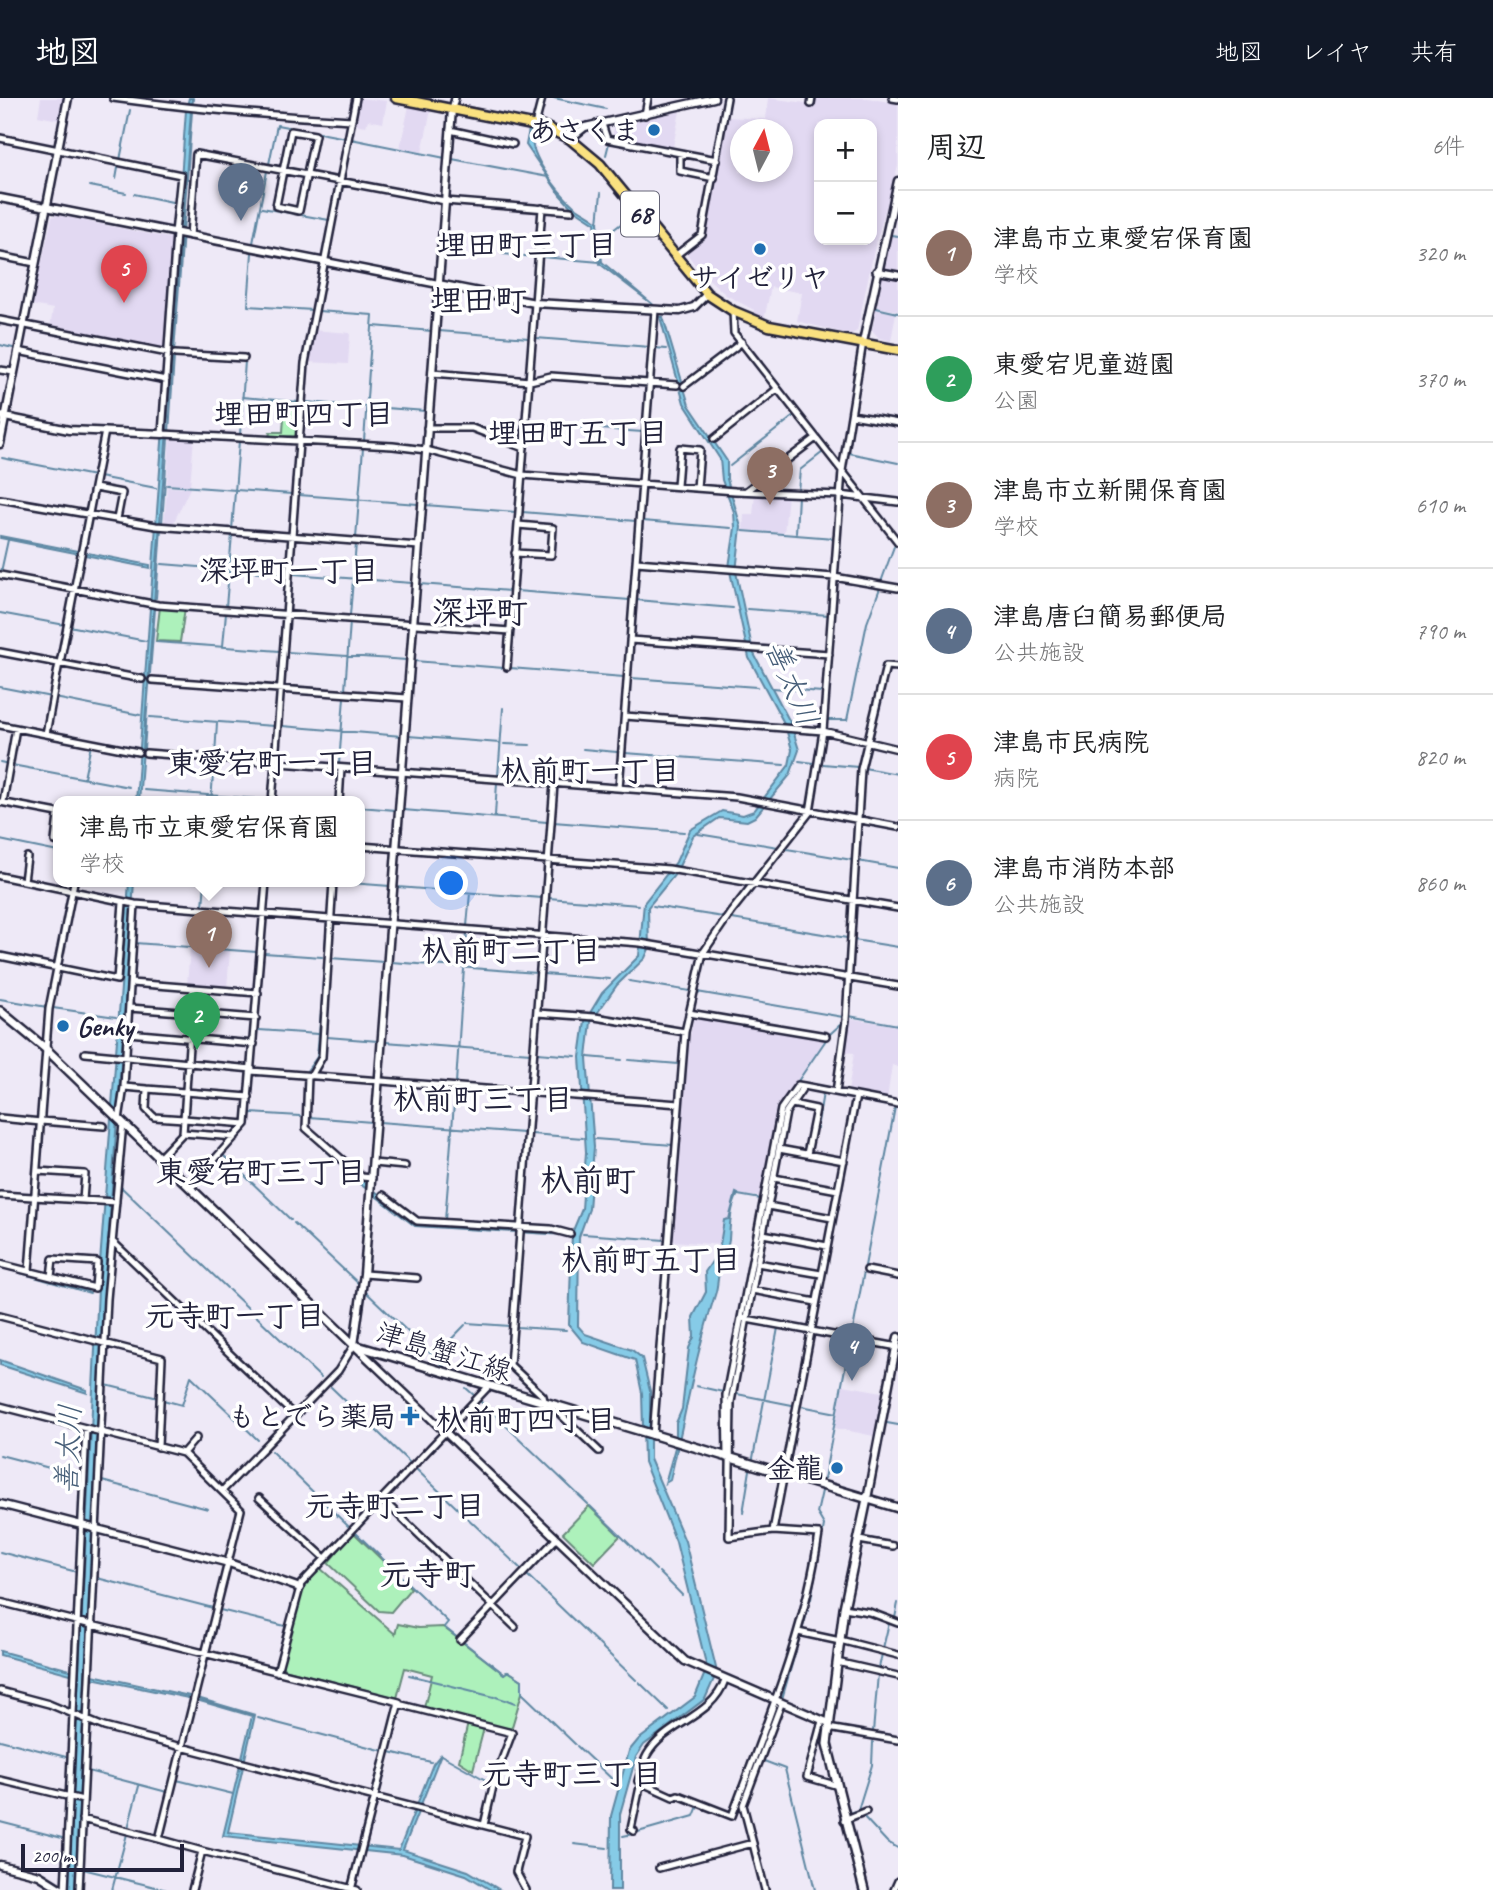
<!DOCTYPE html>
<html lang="ja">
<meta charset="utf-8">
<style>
:root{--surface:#fff;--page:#f2f2f2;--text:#202124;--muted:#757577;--line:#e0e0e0;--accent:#111827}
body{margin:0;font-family:Caveat,"Klee One",sans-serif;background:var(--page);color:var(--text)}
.controls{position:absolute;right:21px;top:21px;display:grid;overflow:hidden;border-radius:14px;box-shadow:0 4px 10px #0003}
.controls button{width:63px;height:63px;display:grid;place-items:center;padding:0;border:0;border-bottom:2px solid var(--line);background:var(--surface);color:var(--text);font:35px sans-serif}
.compass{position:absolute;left:730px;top:21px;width:63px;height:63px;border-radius:50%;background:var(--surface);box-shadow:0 4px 10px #0003;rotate:7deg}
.scale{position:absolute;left:21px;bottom:18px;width:163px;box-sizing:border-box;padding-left:7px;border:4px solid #22223b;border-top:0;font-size:19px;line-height:24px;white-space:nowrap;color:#22223b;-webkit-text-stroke:5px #fff;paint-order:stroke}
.you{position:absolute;left:452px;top:786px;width:24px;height:24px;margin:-18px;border:5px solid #fff;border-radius:50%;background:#1a73e8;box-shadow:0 0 0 10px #1a73e833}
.badge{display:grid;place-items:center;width:46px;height:46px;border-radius:50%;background:var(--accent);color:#fff;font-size:23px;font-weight:700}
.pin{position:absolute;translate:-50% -58px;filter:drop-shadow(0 2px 4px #0008)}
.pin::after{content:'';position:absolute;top:37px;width:24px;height:21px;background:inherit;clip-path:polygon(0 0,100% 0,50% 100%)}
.popup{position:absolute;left:53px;top:698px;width:312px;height:91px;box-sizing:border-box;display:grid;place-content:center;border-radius:14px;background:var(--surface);filter:drop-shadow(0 2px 5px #0005);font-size:23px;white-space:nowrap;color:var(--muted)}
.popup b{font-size:26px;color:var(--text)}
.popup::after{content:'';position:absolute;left:50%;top:100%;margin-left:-14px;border:14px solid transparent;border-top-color:var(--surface)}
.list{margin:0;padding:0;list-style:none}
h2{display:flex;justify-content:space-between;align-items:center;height:91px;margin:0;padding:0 28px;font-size:30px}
h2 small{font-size:23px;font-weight:400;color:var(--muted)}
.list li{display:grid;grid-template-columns:46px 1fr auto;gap:21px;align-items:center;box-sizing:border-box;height:126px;padding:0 28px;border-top:2px solid var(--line)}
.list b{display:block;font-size:26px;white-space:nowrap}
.list p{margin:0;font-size:23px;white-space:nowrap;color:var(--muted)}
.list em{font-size:23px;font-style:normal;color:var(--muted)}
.map{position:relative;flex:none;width:898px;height:1792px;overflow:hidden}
header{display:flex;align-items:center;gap:42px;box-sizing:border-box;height:98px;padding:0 35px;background:var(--accent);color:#fff}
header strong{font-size:33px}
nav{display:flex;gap:38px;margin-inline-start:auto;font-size:24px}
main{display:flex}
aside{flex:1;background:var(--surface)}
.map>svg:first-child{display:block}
.built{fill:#e2d9f2;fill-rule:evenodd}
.green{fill:#adf1bb;stroke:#688a7b;stroke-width:2}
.water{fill:#86cbe7;stroke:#5e87a2;stroke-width:2}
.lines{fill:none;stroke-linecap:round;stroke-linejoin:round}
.stream{stroke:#5e87a2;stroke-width:2}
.minor-casing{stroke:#22223b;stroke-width:10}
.tertiary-casing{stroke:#22223b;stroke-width:11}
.secondary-casing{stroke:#22223b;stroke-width:12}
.primary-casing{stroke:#22223b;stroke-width:13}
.minor{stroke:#fff;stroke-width:5}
.tertiary{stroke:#fff;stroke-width:6}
.secondary{stroke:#fff;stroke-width:7}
.primary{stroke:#fae180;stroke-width:8}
.poi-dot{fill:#1f6fb2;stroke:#fff;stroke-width:2.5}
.labels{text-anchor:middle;stroke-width:7;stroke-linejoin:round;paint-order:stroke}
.shield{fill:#fff;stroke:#646476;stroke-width:2}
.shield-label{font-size:26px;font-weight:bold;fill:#22223b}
.poi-label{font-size:28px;font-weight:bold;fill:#22223b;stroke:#fff;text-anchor:end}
.street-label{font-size:28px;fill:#22223b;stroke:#fff}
.neighbourhood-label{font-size:30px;font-weight:bold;fill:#22223b;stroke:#fff}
.water-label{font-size:30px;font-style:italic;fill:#455d77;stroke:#fff}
.quarter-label{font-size:32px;font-weight:bold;fill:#22223b;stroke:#fff}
</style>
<header>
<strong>地図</strong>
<nav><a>地図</a><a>レイヤ</a><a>共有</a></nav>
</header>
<main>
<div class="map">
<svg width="898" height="1792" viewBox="0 0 898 1792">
<rect width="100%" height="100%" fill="#eee9f7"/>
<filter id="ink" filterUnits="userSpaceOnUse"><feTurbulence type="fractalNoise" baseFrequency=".0143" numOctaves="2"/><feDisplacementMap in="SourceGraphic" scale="14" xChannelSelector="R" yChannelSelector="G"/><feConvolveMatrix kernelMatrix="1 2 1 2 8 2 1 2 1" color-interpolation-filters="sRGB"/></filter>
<g filter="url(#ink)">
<path class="built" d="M41,0H63L59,22L38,18Z
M358,0L387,3L383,25L368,22L366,28L353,26Z
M768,0L806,5L807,0H868L898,6V68L874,152L857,233L851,237L797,223L802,195L771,189L764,222L753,220L754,212L726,197L699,172L685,153L703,139L726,19L766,21ZM819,26H872V142H819ZM740,32H782V74H740Z
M409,8L431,12L422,54L400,50Z
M680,13L672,54L612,42L614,29Z
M56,117L174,141L164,252L50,230L53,211L32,207L52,119Z
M891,137L898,139V176L884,173Z
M883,176L898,179V213L877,209Z
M876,211L896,215L891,243L879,240L872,232Z
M312,232L350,235L348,266L306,264Z
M170,338L194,339L190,388L167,386Z
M167,389L190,390L172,428L164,427Z
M755,396L788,397L784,435L743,432L744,417H753Z
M190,850L230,853L227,890L187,887Z
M694,917L827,939L778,1010L760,1099L736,1096L729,1122L724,1124L721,1147L673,1143L688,949Z
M848,920L898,928V969L892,967L887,1001L848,994L854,955L845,954Z
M843,1287L882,1294L874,1338L835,1330Z"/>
<path class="green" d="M285,304L300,305L297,338L269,339L270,334H283Z
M160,509L185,510L180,544L156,543Z
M589,1408L620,1438L594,1465L563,1435Z
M353,1434L411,1490L391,1514L379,1513L328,1465Z
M320,1470L395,1536L398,1526L418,1530L443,1529L504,1576L508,1573L522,1582V1595L511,1632L424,1610L432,1577L405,1570L397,1600L284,1571L282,1567L303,1487Z
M468,1625L484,1630L473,1672L459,1663Z"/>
<path class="water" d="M189,0H192L139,704H136L186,12Z
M529,31L532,32C527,55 557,93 574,108C582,114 591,118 598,124L602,164L656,209L600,166L595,125L572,110L560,97L526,47Z
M660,219H663L689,307L727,363V381L741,429L736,474L753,554L791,626L799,652L790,677L755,719L747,723L719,720L693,738L676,775L648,809L649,851L645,860L617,887L591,924L587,960L594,1049L589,1111L579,1139L578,1228L585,1236L632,1252L642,1260L650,1293V1361L685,1443L717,1574L705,1601L644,1647L636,1659L620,1716V1792H610L611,1718L629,1653L638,1642L695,1599L707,1570L676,1444L644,1364L642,1295L635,1262L583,1244L569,1227L572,1135L582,1111L586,1054L580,959L585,923L602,895L639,858L644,805L676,764L690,732L722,713L743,717L754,713L789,667L792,652L785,627L749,560L729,469L735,430L734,414L722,382L720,361L684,305Z
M0,438L150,467V470L0,440Z
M129,784H134L104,1202L75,1792H68L98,1191Z
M360,1081L416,1126L550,1133L566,1137L415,1128L360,1086Z
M736,1095L738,1096C730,1111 730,1126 729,1142C728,1151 722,1158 720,1166C718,1176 718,1189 715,1197C695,1258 685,1319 670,1382L665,1385L676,1346V1325L682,1311L689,1250L694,1239L693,1219L706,1194L705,1174L719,1153L724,1122L729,1121Z
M0,1262L87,1292V1295L0,1267Z
M0,1553L74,1573V1577L0,1557Z
M88,1576L194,1599L255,1617L228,1734L399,1752L433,1666L441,1656L403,1752L468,1773L500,1792H491L466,1777L403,1757L223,1738L252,1618L193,1601L87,1579Z"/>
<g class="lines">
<path class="stream" d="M554,0L606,11
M351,41L445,60
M606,57L609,45
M452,61L548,79
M120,62L130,12
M269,66L277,27L346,40
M116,81L118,70
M90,88L126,95
M134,96L177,105
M262,110L329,122
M598,125L601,95
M891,137L898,138
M599,143L631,118
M253,145L267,73
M252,155L248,208L313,212
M503,156L536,159
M542,159L600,164
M876,210L898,215
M318,213L373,217L369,268
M374,228L432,233
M439,233L529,240
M536,240L650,249
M0,247L13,250
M655,250L666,251
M174,254L193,0
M242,299L299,304
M305,304L426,313
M529,326L643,334
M169,334L174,259
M240,337L245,263
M364,343L369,272
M849,355L898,365
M2,360L94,378
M730,368L795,317
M99,379L156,390
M167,387L292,396
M798,393L800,372L823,354
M299,397L418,406
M425,407L516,414
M522,414L636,423
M642,423L731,430
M162,425L168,340
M232,432L239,343
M743,433L834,440
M796,435L798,398
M356,440L363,350
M162,466L286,476
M1,474L8,442
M293,476L412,485
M881,484L896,443
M420,486L510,493
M516,493L630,502
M156,500L161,430
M636,502L733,510
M226,509L232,436
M747,511L829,517
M0,515L65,527
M350,517L356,446
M69,528L146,543
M156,544L280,553
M223,548L226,515
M287,554L407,562
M414,563L504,570
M510,570L624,579
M631,580L757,589
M0,589L51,599
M773,590L822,594
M345,592L350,524
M55,600L140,617
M150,619L274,628
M826,622H847L867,525L880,490
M282,628L402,638
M791,628L799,624L820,622
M408,638L500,645
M504,646L530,647
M144,651L155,511
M583,651L617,654
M625,655L784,667
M215,657L217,625
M799,663L814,665
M0,664L9,666
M339,666L344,599
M823,666L858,669
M12,667L129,689
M864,670L898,676
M498,679L503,610
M84,680L91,647
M144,692L269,702
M275,703L287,704
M211,704L214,663
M360,709L395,712
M403,712L547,724
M495,718L497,684
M553,724L684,734
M698,736L778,749
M0,742L58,754
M787,751L852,762
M858,763L898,770
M337,784L390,788
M397,789L542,800
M548,800L639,807
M203,808L205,784
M653,808L723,819
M328,817L330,792
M732,821L847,840
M467,828L470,795
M854,842L898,849
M135,845L257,854
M200,848L203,814
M264,855L322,859
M330,860L384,864
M391,864L537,875
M543,876L610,881
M629,883L690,893
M697,894L843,919
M322,897L327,824
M0,901L47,909
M461,908L467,835
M53,910L116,919
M849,918L898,927
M259,932L318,936
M327,939L378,943
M385,944L531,955
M537,955L576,958
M588,959L622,962
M629,962L679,966
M306,974L317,959L322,901
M798,983L830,936L841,926
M456,985L461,910
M784,1003L793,988
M250,1015L300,1018
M309,1019L372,1024
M303,1021V1031L313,1040
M379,1024L524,1035
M817,1030L823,995
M531,1036L583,1040
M595,1041L673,1047
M319,1046L338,1064
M223,1057L239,1072
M342,1067L360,1081
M449,1070L455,992
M242,1075L291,1122
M120,1088L227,1190
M738,1097L761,1101L773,1036
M445,1122L449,1073
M294,1125L360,1187
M583,1136L665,1142
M0,1169L90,1195
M80,1190L87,1193
M229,1192L321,1280
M366,1194L445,1269
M467,1225L510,1228
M516,1229L566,1232
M852,1237L895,1009
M434,1259L465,1227
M106,1287L158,1300
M696,1288L723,1294
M331,1289L410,1365
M466,1290L476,1299
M737,1296L792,1307
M163,1302L182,1307L191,1278L258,1342
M479,1302L588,1406
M801,1308L837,1315
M887,1325L898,1327
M271,1353L348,1428
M0,1357L80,1378
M753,1360L778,1230
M416,1371L523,1473
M824,1381L850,1244
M102,1383L208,1411
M590,1408L656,1472
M743,1415L750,1372
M355,1434L448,1524L444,1529L459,1541
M300,1441L320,1461
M0,1454L77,1474
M659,1474L682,1497
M526,1476L636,1582
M97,1480L213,1510
M811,1501L824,1427L817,1415L822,1393
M220,1512L285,1528
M807,1516L808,1511
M895,1520L898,1505
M802,1532L806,1519
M462,1543L504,1576L508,1573L522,1582V1595L575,1646
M883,1550L889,1525L898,1528
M879,1570L882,1556
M409,1577L442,1585
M639,1584L668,1612
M444,1586L460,1590
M461,1590L477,1594
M478,1595L494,1599
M496,1599L505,1602
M782,1601L800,1538
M507,1602L515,1605
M258,1620L384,1653
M873,1634L878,1576
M0,1642L70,1660
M577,1648L614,1683
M390,1654L431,1664
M441,1657L491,1685
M764,1663L785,1671L815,1792
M88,1673L167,1694
M177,1682L233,1696
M741,1705L774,1614
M858,1712L872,1667L873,1644
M712,1713L724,1718
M849,1715L858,1712
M863,1718L887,1744L898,1750
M0,1724L66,1741
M128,1730L139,1688
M638,1734L694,1718L698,1708
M623,1738L633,1736
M574,1746L607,1750
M83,1771L167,1792
M112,1792L127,1736"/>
<g class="minor-casing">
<path id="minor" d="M113,0C193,11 272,18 352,22
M892,0L898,1
M811,6L812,0
M452,11L455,0
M645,17L648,0
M602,26L607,41L717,62
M535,27L542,0
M450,32L513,46
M291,33L315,37L299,113L276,108Z
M0,40L181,77L175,135
M680,55V73L714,80
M190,138L196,56L445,103L571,113
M0,158L35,165
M675,158L702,137L727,0
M876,173L898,177
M535,205L542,110
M733,213L734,235L898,444
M0,222L168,255
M18,253L166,282
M175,256L244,260
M0,272L14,274
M432,275L530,283L551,278L677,287
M684,288L742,244
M852,317L898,325
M427,330H472L524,350
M162,336L176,135
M163,336L393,348L426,352L522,377L735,393L840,397L898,404
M714,341L777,291
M677,388L680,350L700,352L697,390
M95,390L122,395L117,421
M746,393L816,340
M0,401L156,428L419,448
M515,455L551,457L553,430L518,427
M636,464L834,479L898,490
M0,477L158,507L510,533
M630,542L829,556
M0,554L142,581
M60,565L105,333
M507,569L535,205
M152,582L407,600
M625,618L823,633L898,651
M0,627L138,654
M46,636L59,565
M146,655L737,699L898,729
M619,690L655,212
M0,704L58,715
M3,704L16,630
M272,704L305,265L356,0
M339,704L341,670
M58,718L55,743L58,744
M360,748L669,771L898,810
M0,778L135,806L640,845L898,888
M24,783L27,759
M0,858L117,882L123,805
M131,885L258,895
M130,910L256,920
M537,915L595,919L685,934
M689,915L826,938
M128,935L254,946
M46,950L49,911L74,784
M85,955L252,971
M251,973L679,1006
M308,978L306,1030L362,1079L372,1080
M311,978L322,959L333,784
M124,989L147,991L146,1011L154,1019L184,1021L193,890
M147,991L249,999
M836,994L846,922L861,671L886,568L898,569
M792,1006L816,1011L807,1056
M0,1020L41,1024
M119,1022L124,989L135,806
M41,1023L104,1028
M183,1035L235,1039
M779,1051L844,1063
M159,1060L183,1035L184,1021L246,1026L266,784
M373,1065L405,1068
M37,1073L85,1076L83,1102
M774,1080L838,1092
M190,1089L246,1026
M0,1097L116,1104
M383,1097L417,1123L551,1131L570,1136
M768,1108L832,1120
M763,1136L827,1148
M112,1143L295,1318
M757,1165L821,1176
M0,1166L95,1190L97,1164L53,1161L51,1179
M867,1172L898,1178
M29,1173L46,951
M364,1176L417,1180
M752,1192L816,1204
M0,1218L162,1260L158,1349
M741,1220L781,1011L798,987L804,988
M545,1306L543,1298L510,1267L554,686
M0,1308L183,1355L241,1412L159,1741L202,1753L192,1792
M558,1309L560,1316L599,1353
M653,1338L685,934L703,855L731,814L810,714L823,633L842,373L863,244
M183,1355L196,1340
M727,1359L726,1297L741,1220L898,1249
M223,1392L338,1273L354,1247
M259,1400L325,1460
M382,1401L515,1529
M773,1433L856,998
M859,1442L893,1448
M0,1504L399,1604L351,1792
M844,1510L869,1514L898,1525
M798,1534L840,1543
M460,1542L556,1441
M840,1542L898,1557
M837,1564L898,1578
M277,1574L301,1486L488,1289
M725,1582C712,1620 666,1624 647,1657C643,1664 641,1674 638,1683L673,1699L678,1697L732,1718C766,1626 805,1535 819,1436L773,1433L729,1439L731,1304L786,1014L804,988L898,1006
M0,1593L49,1606L104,1629L525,1738L516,1774L526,1792
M398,1606L512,1635L495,1680L484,1727
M822,1623L807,1679L835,1687
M828,1630L898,1642
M0,1682L83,1702
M82,1721L159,1741
M844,1722L866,1713
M634,1733L631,1731L641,1684
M202,1753L357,1792
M659,1770L753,1745
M65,1792L86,1331
M79,1792L107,1201L123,1025
M765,1792L743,1707L781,1606
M894,1792L898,1783"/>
</g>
<g class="tertiary-casing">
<path id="tertiary" d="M452,11L364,1176L354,1247L685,1563L829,1625
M570,41L585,29L714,0
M0,100L535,205L680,213L694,209L707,196
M863,244L898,83
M0,318L69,332L163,336
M0,346L68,0
M867,1401L898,1239
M0,1406L229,1465L300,1490
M0,1767L39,1777L63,1792"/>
</g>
<g class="secondary-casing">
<path id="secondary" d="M0,913L46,951L354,1247L898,1410
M864,1792L827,1646L844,1510L867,1401"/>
</g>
<g class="primary-casing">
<path id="primary" d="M396,0L547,30L570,41L600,66L707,196L733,213L769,228L898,252"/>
</g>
<use href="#minor" class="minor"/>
<use href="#tertiary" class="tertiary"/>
<use href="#secondary" class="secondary"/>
<use href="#primary" class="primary"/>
</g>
</g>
<g class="poi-dot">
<circle cx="654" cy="32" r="7"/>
<circle cx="760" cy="151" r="7"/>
<circle cx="63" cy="928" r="7"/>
<path d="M406.5 1307.5h7v7h7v7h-7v7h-7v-7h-7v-7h7z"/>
<circle cx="837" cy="1370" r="7"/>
</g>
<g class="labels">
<rect class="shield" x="621" y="93.5" width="38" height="45" rx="5"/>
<g class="shield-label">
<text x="640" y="125">68</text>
</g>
<g class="poi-label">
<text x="640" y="42">あさくま</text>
<text x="760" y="189" text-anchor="middle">サイゼリヤ</text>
<text x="77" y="938" text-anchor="start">Genky</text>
<text x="396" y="1328">もとでら薬局</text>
<text x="823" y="1380">金龍</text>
</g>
<g class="street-label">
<text transform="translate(444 1253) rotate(17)" y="10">津島蟹江線</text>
</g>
<g class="neighbourhood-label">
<text x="527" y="157">埋田町三丁目</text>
<text x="304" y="326">埋田町四丁目</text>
<text x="578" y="345">埋田町五丁目</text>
<text x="289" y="483">深坪町一丁目</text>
<text x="272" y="675">東愛宕町一丁目</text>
<text x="590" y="683">杁前町一丁目</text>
<text x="511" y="863">杁前町二丁目</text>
<text x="483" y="1011">杁前町三丁目</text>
<text x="261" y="1084">東愛宕町三丁目</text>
<text x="651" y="1172">杁前町五丁目</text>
<text x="235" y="1228">元寺町一丁目</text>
<text x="526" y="1332">杁前町四丁目</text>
<text x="395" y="1418">元寺町二丁目</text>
<text x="572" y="1686">元寺町三丁目</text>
</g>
<g class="water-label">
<text transform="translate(792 585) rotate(67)" y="10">善太川</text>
<text transform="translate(68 1351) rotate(-87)" y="10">善太川</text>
</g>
<g class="quarter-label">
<text x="479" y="213">埋田町</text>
<text x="480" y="525">深坪町</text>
<text x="588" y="1093">杁前町</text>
<text x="428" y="1487">元寺町</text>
</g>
</g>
</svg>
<div class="controls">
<button>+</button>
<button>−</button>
</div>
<svg class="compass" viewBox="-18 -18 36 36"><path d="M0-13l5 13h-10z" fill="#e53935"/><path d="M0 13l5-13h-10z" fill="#757577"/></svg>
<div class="scale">200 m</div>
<div class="you"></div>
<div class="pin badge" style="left:209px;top:870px;background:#8d6e63">1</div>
<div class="popup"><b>津島市立東愛宕保育園</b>学校</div>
<div class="pin badge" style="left:197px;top:952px;background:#2e9e5b">2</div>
<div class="pin badge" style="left:770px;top:407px;background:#8d6e63">3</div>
<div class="pin badge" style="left:852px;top:1283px;background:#5c6f8a">4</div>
<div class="pin badge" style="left:124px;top:205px;background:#e0444e">5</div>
<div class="pin badge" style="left:241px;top:123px;background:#5c6f8a">6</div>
</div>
<aside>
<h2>周辺<small>6件</small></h2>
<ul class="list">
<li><span class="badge" style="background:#8d6e63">1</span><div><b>津島市立東愛宕保育園</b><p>学校</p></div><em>320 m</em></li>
<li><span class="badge" style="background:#2e9e5b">2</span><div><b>東愛宕児童遊園</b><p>公園</p></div><em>370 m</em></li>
<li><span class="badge" style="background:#8d6e63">3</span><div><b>津島市立新開保育園</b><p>学校</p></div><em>610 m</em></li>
<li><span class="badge" style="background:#5c6f8a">4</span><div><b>津島唐臼簡易郵便局</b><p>公共施設</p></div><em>790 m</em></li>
<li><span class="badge" style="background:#e0444e">5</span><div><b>津島市民病院</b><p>病院</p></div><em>820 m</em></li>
<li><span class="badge" style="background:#5c6f8a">6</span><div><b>津島市消防本部</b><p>公共施設</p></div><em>860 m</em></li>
</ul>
</aside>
</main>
